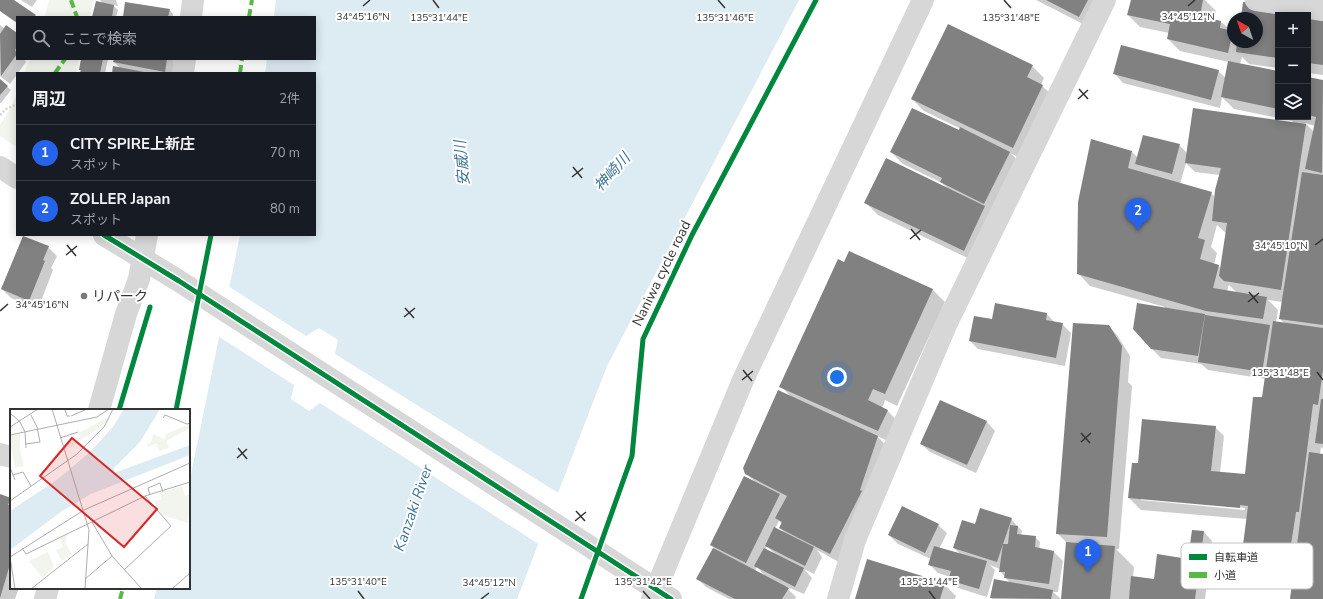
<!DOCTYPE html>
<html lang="ja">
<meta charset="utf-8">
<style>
:root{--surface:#171b24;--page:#242831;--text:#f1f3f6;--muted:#9ea1a6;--line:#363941;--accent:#2563eb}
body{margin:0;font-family:"Nunito Sans","Noto Sans JP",sans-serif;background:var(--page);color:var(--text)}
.controls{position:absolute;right:12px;top:12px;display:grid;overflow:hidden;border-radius:0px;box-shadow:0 2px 10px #0003}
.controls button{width:36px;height:36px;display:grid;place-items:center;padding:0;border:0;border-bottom:1px solid var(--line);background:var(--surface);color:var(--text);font:20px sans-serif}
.compass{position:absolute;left:1227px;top:12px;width:36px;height:36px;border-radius:50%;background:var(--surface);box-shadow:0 2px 10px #0003;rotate:320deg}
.you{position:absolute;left:837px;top:377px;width:14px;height:14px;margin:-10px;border:3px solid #fff;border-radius:50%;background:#1a73e8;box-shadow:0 0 0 6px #1a73e833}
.badge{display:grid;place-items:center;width:26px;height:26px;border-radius:50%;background:var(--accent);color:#fff;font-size:13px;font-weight:700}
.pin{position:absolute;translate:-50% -33px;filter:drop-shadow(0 1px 2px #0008)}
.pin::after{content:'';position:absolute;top:21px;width:14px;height:12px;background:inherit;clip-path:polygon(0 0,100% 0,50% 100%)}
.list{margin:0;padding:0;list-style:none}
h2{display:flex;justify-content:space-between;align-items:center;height:52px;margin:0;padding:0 16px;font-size:17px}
h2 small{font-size:13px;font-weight:400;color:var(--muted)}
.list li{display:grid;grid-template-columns:26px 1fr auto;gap:12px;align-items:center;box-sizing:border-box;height:56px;padding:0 16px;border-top:1px solid var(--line)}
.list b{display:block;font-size:15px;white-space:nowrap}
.list p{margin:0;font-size:13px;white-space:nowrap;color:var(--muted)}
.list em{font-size:13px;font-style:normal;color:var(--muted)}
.icon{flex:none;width:22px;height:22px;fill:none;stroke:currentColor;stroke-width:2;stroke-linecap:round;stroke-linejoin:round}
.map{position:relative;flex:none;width:1323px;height:599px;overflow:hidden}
.search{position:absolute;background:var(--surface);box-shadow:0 2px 10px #0003;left:16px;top:16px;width:300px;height:44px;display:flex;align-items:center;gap:10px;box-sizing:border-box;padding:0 14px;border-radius:0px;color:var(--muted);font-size:15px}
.panel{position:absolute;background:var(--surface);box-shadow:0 2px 10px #0003;left:16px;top:72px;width:300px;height:164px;border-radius:0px}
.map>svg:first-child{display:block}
.green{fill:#f1f5ed}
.water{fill:#ddebf3}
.pier{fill:#fff}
.shadow{fill:#0003;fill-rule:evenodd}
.building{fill:#818181}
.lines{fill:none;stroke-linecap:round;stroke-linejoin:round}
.path{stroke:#d6d6d6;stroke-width:2.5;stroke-dasharray:2 2;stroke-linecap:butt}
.minor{stroke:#d7d7d7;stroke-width:22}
.quiet{stroke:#58b947;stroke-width:4;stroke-dasharray:8 4;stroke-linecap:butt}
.cycleway-casing{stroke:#fff;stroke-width:8}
.cycleway{stroke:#00873e;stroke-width:5}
.ticks{fill:none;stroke:#333;stroke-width:1.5}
.poi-dot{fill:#7a7a7a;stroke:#fff;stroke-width:1.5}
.labels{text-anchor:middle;stroke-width:4;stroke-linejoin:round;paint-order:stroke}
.street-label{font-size:14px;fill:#333;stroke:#fff}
.poi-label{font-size:14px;fill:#333;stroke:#fff;text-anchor:start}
.water-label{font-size:15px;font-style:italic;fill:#3f7597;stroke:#fff}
.inset-road{fill:none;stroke:#adadad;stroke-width:1}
.view{fill:#d62828;fill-opacity:0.15;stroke:#d62828;stroke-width:2}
.inset-edge{fill:none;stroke:#333;stroke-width:2}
.key{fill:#fff;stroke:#c2c2c2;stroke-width:1}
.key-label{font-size:11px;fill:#333}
.ticks-label{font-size:10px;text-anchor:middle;fill:#333;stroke:#fff;stroke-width:4;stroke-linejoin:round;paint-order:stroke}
</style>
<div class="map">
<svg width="1323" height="599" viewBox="0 0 1323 599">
<rect width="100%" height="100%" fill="#fff"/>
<path class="green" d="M49,0H94L90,17H45Z
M30,59H79L76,73H24Z
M17,93V147L0,136V125L12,106Z"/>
<path class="water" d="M276,0H799L607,366L517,599H154L157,588H189V484L240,235H315V73H265L267,59H315V17H274Z"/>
<path class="pier" d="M228,286L306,336L319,328L338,340L335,354L560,494L540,545L320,403L309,411L291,399L294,385L218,336Z"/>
<path class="shadow" d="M21,0H37L32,7Z
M100,0H116L118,6L113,5L118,10L116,17H93L103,4Z
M1036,0H1106L1091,28Z
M1132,0H1205L1216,11L1214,20L1221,22L1233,32V42H1257V18H1242L1244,3L1323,15V75L1308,73V15H1278V68L1249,64L1242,57L1240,64L1278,72V117H1308V78L1323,81V449L1321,447L1320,454L1323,455V599H1291L1296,559L1253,553L1244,544L1247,519L1141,510L1129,498L1140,464L1215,427L1224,436L1220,473L1246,476L1266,379L1208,370L1201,364L1161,358L1152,349L1165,307L1090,286L1078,273L1132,152L1137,157L1179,145L1187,153L1292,123L1293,121L1234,109L1222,97L1220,108L1123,83L1115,74L1218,71L1226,78L1229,62L1180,51L1168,39L1169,33L1140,27L1128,15ZM1305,123L1315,126L1314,132ZM1186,163L1195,172L1220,175L1215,197L1211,193L1180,184ZM1217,225L1227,234L1221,268L1214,264L1217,253L1211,247ZM1229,285L1237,293L1227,291ZM1268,300L1283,302L1280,319L1285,324L1276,323L1278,310ZM1141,498L1245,508V510L1141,500Z
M169,10L173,14V17H124Z
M0,25L5,29L17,34V59H24L26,62L10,84L0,76Z
M82,59H108L105,73H81L80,70Z
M115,59H172L176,63L175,73H113L121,69L114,62Z
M1032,66L1044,78L1041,85L1055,98L1025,160L1010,153L1022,164L976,262L878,215L866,203L948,189L942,183L903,164L891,152L959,132L961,129L924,111L912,99Z
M0,81L11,90L1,103H0Z
M48,247L57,256L51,268L53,270L38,309L11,298L2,289Z
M850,253L933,290L945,302L897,406L885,400L882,408L887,410L899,423L890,442L877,436L889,449L839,562L817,550L822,557L814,574L804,569L812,578L804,594L785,586L796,597L795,599H729L706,587L698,579L714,548L711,545L754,481L746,473L790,396L781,386ZM779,521L782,524L780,528L787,535L775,529ZM767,546L775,554L765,550ZM757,567L765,576L755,571Z
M1047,314L1055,323L1062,324L1071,333L1065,366L978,349L970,341L993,320Z
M1109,326L1117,335L1130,356L1128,382L1132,386L1119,549H1116L1134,567L1133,578L1155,580L1189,560L1193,531L1204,532L1212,541L1205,599H1062L1067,543L1057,533Z
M941,402L987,422L995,431L976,473L930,452L921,444Z
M0,497L11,499V588H19L15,599H0Z
M1011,519L1022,531L1021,536L1035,537L1040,542L1039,550L1054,552L1063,561L1058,592H1053L1061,599H992L991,598L1010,583L1000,571V569L990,565L995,570L987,597L958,588L949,580L950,577L938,573L930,565L931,559L898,544L889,535L938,525L947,533L939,549L961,555L954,548L975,526Z
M944,584L956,596L955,599H856Z"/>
<path class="building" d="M0,0H14L36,15L34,17H17V23L0,11Z
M1046,0H1088L1079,17Z
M1131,0H1203L1200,16L1221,21L1220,28L1233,31L1228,53L1167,39L1170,24L1127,15Z
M96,1L114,5L112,17H92Z
M125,2L170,9L168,17H123Z
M1243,2L1323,14V65L1308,63V15H1278V58L1236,52L1237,42H1257V18H1241Z
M948,24L1033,65L1027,77L1043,85L1013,148L911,99Z
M6,25L17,33V47L15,50L17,54L1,76L0,34Z
M1121,45L1219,70L1211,100L1113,74Z
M81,59H103L100,73H80L81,70H79Z
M114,59H167L165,72L113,62Z
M1228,61L1278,71V109L1221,97Z
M113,66L144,72V73H112Z
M1308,77L1323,80L1322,173L1305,169L1316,117L1308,115Z
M0,79L8,86L0,95Z
M912,108L959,130L960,127L1010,152L984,204L940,182L942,178L890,152Z
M1193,108L1306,124L1281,290L1224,281L1219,276L1227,223L1212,221L1215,190L1221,168L1185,163Z
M1143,135L1180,144L1172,174L1135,164Z
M1091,139L1132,151L1128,168L1212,192L1198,238L1205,240L1200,259L1219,265L1213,288L1267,297L1263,319L1206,311L1077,274L1078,202Z
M886,158L985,206L964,251L864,203Z
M1302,172L1323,175V325L1279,319Z
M23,236L49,246L43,260L45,261L29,301L1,289Z
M849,251L933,289L885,394L873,389L868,400L888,410L878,431L779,387L838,259L844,262Z
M995,303L1047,313L1046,320L1063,323L1056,358L969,341L974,316L992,319Z
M1137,303L1205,314L1198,356L1151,349L1133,329Z
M1205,315L1270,325L1262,372L1198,362Z
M1273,321L1323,328V370L1318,405L1313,404L1299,512H1296L1290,551L1243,545L1248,506L1240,505V508L1128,498L1132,463H1138L1142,419L1216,426L1211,471L1245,474L1253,397H1262Z
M1073,323L1109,325L1122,346L1107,537L1056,534Z
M778,390L878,436L860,490L862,491L830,554L779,528L782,522L775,518L787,496L745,474L743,468Z
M1321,399H1323V444L1315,443Z
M940,400L987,421L967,465L920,444Z
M1309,452L1323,454V599H1290Z
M744,476L780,494L746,563L710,545Z
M0,494L11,498L8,505H11V561L0,598Z
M902,506L939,524L925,553L888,535Z
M980,508L1012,518L1003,544H1008L1010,525L1018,526L1017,534L1036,536L1035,547L1054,551L1049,584L1004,578L1005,572H999L1003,544L997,562L953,548L962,520L975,524Z
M774,527L814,547L805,566L765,546Z
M1192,530L1204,531L1195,599H1129L1131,576L1154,579L1157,554L1188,559Z
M1066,542L1115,546L1110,599H1061Z
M934,546L987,561L979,589L948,580L951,571L928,565Z
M713,548L789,588L782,599H735L696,579Z
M764,548L804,568L795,587L754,566Z
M867,559L945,583L940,599H855Z
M994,579L1053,590L1051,599L990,598Z"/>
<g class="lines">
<path class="path" d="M0,115L6,109L17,104"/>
<path class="minor" d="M1256,0L1323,10
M191,17L193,0
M183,73L185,59
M0,167L17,178
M104,235L179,281L671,599
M99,410L126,314L139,279L147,235
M0,454L11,457
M45,599L48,588
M652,599L743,380L923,0
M838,599L855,540L946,325L1105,0"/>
<path class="quiet" d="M71,0L77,17
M249,17L252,0
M55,73L65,59
M240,73L242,59
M120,599L123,588"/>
<g class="cycleway-casing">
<path id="cycleway" d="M104,235L179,281L671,599
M119,410L150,307
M176,410L211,235
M581,599L632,456L643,339L692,235L816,0"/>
</g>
<use href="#cycleway" class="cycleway"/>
</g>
<path class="ticks" d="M433,0L439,8M718,0L725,8M1004,0L1011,8M363,6L370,0M1188,6L1195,0M1079,89L1088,99M1078,99L1088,90M573,167L582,178M572,177L583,168M911,229L920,240M910,239L921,230M67,245L76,256M1315,245L1323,239M66,255L77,246M1249,292L1258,303M1248,302L1259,293M405,308L414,318M0,311L8,304M404,317L415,308M743,370L752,381M1317,372L1323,380M742,380L753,371M1081,433L1090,443M1081,442L1091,433M238,448L247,459M237,458L247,449M576,511L585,521M575,521L586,512M358,591L364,599M643,591L650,599M929,591L935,599M481,599L489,593"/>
<circle class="poi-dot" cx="84" cy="296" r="4"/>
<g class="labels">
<g class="street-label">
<text transform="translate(661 273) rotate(-64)" y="5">Naniwa cycle road</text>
</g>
<g class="poi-label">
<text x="92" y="301">リパーク</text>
</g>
<g class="water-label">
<text transform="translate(462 163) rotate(-95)" y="5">安威川</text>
<text transform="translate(612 172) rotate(-48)" y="5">神崎川</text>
<text transform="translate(413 508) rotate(-71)" y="5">Kanzaki River</text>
</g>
</g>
<g transform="translate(10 409)">
<rect width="180" height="180" fill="#fff"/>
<path d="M96,9L98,10L92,17L56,41L54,37L71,27L69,24ZM180,15V19L156,32L159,39L149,42L146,34L155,30L156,25ZM10,25V40L14,57L5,59L0,32L1,26ZM143,25L154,30L138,38L137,36L141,33ZM172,77L175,87L180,85L178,114L152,106L145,95V92L152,90L150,84ZM57,125L55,134L62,145L52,152L46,141L53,138L50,129ZM38,143L44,158L33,169L19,152Z" fill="#f1f5ed"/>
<path d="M114,0H150L130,33L104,59V64L180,36V46L81,85L52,102L0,141V102L48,70L79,44L103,18Z" fill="#ddebf3"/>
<path class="inset-road" d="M42,0L79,121L75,180M58,0L55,1L57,7H60M0,4L10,13L15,23L16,39M61,7L77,0M153,9L155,6L177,15L180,14M0,18L28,0M0,26L87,8L99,0M50,29L68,23M16,35L30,33L27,18L21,6M0,58L5,71M3,66L13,63L21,77M140,86L138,79L150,74L153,83M0,92L67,45L94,18L103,0M82,113L102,147L132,180M12,139L16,145L135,87L180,73M0,148L74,101L180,54M0,148L5,180M114,161L161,117L135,87M75,170L102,147M21,180L78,135M162,180L180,164"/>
<path class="view" d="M62,29L147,100L114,138L30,67Z"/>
<rect width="180" height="180" class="inset-edge"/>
</g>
<rect x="1181" y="543" width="132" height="46" rx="6" class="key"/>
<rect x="1189" y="554" width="18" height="6" fill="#00873e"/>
<rect x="1189" y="572" width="18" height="6" fill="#58b947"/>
<g class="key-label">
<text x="1214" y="561">自転車道</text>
<text x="1214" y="579">小道</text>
</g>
<g class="ticks-label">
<text x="1188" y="20">34°45'12"N</text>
<text x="363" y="20">34°45'16"N</text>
<text x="439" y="21">135°31'44"E</text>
<text x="725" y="21">135°31'46"E</text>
<text x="1011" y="21">135°31'48"E</text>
<text x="1281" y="249">34°45'10"N</text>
<text x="42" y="308">34°45'16"N</text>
<text x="1280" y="376">135°31'48"E</text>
<text x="358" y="585">135°31'40"E</text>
<text x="643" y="585">135°31'42"E</text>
<text x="929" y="585">135°31'44"E</text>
<text x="489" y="586">34°45'12"N</text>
</g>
</svg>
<div class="controls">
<button>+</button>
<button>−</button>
<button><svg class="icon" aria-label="layers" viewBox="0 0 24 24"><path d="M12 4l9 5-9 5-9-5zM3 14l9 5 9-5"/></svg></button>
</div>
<svg class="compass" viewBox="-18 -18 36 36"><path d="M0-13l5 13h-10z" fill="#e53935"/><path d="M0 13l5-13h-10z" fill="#9ea1a6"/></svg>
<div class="you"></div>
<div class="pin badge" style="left:1088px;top:572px">1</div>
<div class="pin badge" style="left:1138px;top:231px">2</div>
<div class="search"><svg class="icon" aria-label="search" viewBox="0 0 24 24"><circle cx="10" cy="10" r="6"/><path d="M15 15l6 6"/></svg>ここで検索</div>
<section class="panel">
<h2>周辺<small>2件</small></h2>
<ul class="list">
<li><span class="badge">1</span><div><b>CITY SPIRE上新庄</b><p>スポット</p></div><em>70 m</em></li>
<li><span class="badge">2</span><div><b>ZOLLER Japan</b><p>スポット</p></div><em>80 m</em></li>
</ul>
</section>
</div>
